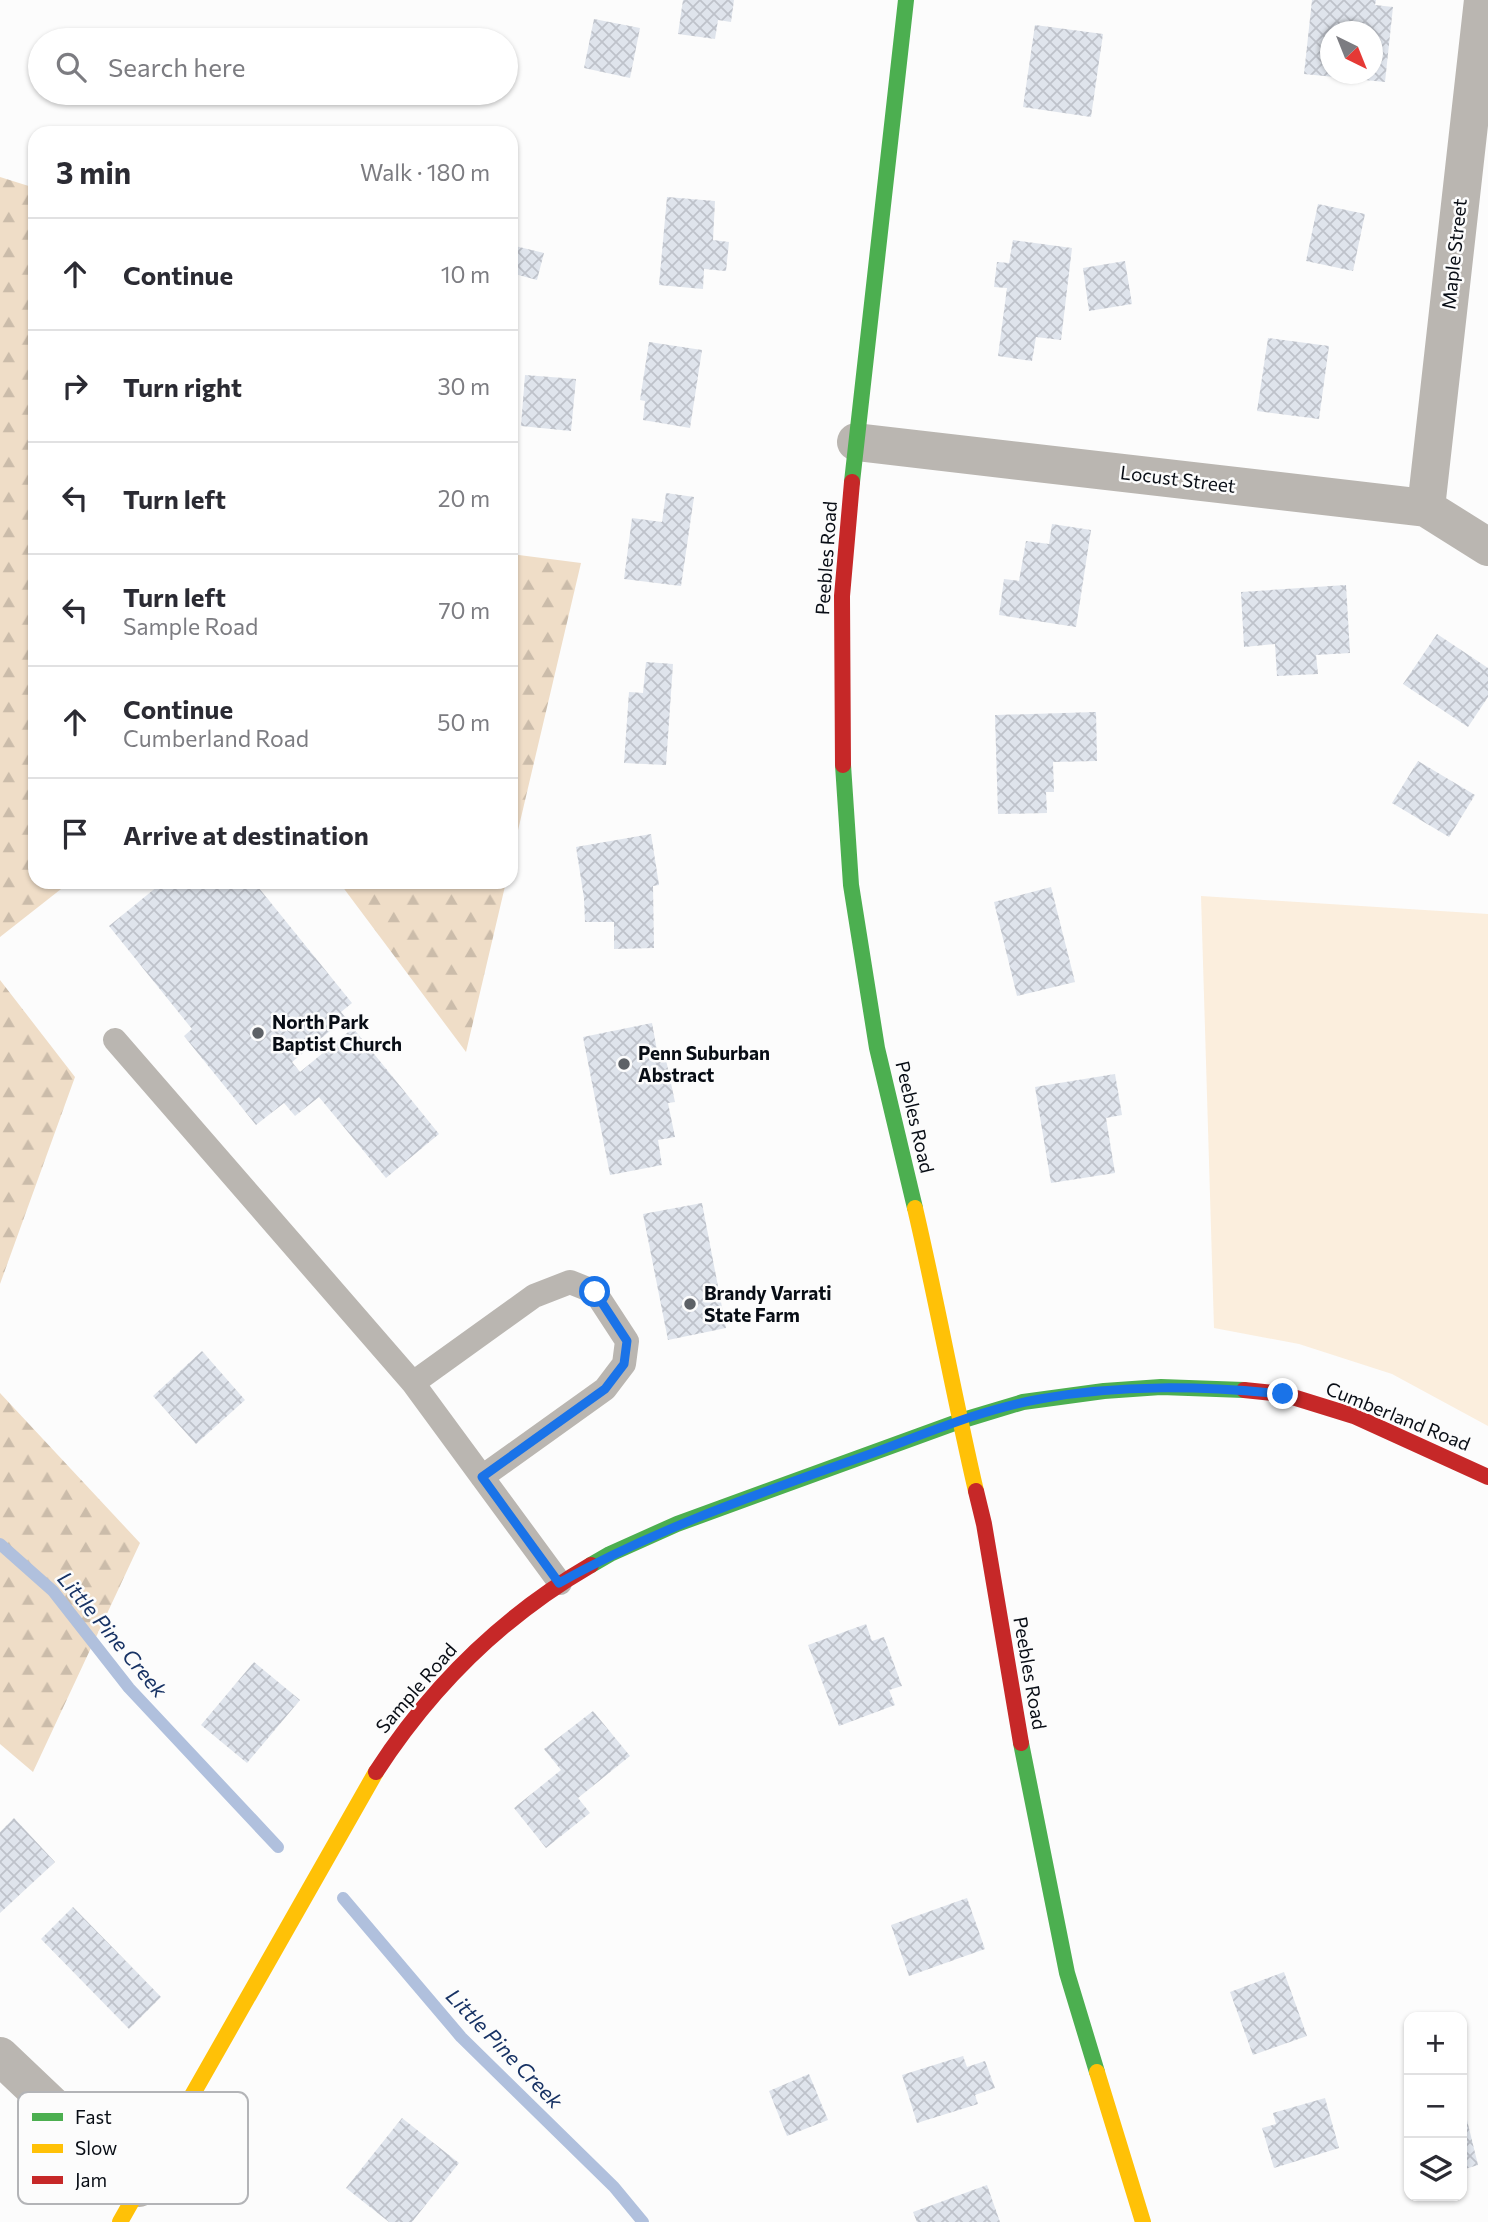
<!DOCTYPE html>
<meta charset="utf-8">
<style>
:root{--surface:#fff;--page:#f7f7f7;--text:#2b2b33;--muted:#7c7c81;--line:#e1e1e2}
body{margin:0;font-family:Commissioner,sans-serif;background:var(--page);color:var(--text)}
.controls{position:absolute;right:21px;bottom:21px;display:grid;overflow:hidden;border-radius:14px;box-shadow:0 2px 5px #0004}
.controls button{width:63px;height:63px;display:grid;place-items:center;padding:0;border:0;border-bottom:2px solid var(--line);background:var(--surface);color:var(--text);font:35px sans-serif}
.compass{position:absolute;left:1320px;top:21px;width:63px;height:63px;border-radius:50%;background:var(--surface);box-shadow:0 2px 5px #0004;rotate:137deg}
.stop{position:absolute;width:21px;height:21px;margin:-16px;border:5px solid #1a73e8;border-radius:50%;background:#fff}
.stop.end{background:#1a73e8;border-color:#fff;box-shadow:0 2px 7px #0008}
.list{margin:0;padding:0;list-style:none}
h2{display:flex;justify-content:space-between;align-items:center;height:91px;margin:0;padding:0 28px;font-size:30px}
h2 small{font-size:23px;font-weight:400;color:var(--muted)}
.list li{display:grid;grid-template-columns:46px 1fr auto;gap:21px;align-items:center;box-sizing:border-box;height:112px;padding:0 28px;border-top:2px solid var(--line)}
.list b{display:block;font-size:26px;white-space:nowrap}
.list p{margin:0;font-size:23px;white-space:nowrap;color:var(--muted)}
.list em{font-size:23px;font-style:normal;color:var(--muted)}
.icon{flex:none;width:38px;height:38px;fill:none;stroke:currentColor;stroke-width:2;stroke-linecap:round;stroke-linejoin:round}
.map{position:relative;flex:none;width:1488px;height:2222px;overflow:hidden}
.search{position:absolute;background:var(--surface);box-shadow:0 2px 5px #0004;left:28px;top:28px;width:490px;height:77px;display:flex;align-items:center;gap:18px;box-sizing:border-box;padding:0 24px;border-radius:38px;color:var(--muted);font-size:26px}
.panel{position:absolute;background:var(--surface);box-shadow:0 2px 5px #0004;left:28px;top:126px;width:490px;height:763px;border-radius:21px}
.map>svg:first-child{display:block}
.green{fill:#fbeedd}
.forest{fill:url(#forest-firs)}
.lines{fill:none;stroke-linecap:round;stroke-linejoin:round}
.stream{stroke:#b0c0dd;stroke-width:12}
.building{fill:url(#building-cross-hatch);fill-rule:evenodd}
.lane{stroke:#bab6b1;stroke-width:24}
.street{stroke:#bab6b1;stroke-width:38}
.fast{stroke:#4caf50;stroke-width:16}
.slow{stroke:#ffc107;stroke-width:16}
.jam{stroke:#c62828;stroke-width:16}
.route{stroke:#1a73e8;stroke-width:9}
.poi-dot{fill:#5d6166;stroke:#fcfcfc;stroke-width:2.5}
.labels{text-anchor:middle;stroke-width:5;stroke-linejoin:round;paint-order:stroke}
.street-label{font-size:19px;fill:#080d15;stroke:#fcfcfc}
.poi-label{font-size:19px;font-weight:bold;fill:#080d15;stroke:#fcfcfc;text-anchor:start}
.water-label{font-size:21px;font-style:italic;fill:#173264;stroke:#fcfcfc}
.key{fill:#fcfcfc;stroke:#b3b4b7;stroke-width:2}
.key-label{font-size:19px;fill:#080d15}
</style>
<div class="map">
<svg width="1488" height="2222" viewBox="0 0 1488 2222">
<defs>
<pattern id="forest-firs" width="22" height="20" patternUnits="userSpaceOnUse" patternTransform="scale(1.75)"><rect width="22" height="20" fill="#efddc7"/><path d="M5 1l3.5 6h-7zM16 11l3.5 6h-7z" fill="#cbbcaa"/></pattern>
<pattern id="building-cross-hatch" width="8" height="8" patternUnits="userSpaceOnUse" patternTransform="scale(1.75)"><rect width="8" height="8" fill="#dfe4ec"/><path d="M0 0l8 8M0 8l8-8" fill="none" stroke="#bec2ca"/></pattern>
</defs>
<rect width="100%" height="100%" fill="#fcfcfc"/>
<path class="green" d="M1201,896L1488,914V1426L1392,1374L1299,1344L1214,1328Z"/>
<path class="forest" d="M0,177L35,188V882H70L0,937Z
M511,554L581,563L511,860Z
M339,882H506L466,1052Z
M0,980L75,1077L0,1284Z
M0,1393L140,1543L33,1772L0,1744Z"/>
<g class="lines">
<path class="stream" d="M0,1544L53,1591L129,1688L278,1847
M343,1898L461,2037L614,2187L643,2222"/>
</g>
<path class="building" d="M683,0H734L731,22L718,20L715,39L678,34Z
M1312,0H1376L1375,5L1393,7L1385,82L1304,74ZM1330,32H1372V74H1330Z
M594,19L640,28L630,78L584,68Z
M1035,25L1103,34L1091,117L1023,107Z
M667,197L715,201L713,240L729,242L726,271L704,269L703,289L659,285Z
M1318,204L1365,214L1353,271L1306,261Z
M1013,240L1072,248L1061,340L1036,337L1032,361L998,356L1007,288L994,287L997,262L1009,263Z
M511,245L544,253L537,280L511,273Z
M1125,261L1132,304L1089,311L1083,268Z
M1268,338L1329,346L1319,419L1257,411Z
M649,342L702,350L690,428L643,420L645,401L640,400Z
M525,375L576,379L571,431L521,426Z
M666,493L694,497L681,586L624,579L632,518L662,522Z
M1052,524L1091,530L1076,627L999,615L1004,579L1019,581L1026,541L1049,544Z
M1346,585L1350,653L1316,655L1318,674L1277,676L1275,644L1244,647L1241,592Z
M1437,634L1488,668V697L1468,727L1403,684Z
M646,662L673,664L666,765L624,763L629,692L643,693Z
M1096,712L1097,761L1053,762L1054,792H1046L1047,813L998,814L995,715Z
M1418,761L1475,795L1449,837L1392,803Z
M651,834L659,885L653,886L654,948L614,949V922H585L584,898L576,847Z
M163,882H254L352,1003L341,1012L346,1018L292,1062L300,1072L353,1028L439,1134L386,1178L319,1097L295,1116L284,1103L256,1125L184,1036L192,1029L109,926Z
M1051,887L1075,982L1017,996L994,902Z
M652,1023L658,1056L665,1055L675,1102L668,1103L675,1137L658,1140L662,1165L610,1175L583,1037Z
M1115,1074L1122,1115L1106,1118L1115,1173L1051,1183L1035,1087Z
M702,1203L726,1328L668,1340L643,1214Z
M202,1351L245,1400L196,1444L153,1396Z
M866,1624L872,1641L884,1637L902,1686L889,1690L895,1705L839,1726L808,1645Z
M254,1662L300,1700L247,1763L201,1725Z
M593,1711L630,1756L578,1798L590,1813L546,1848L514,1808L561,1770L544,1749Z
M14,1818L55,1862L0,1913V1832Z
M967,1898L985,1949L909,1976L891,1925Z
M73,1907L161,1997L129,2029L41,1939Z
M1284,1972L1307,2036L1253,2055L1230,1992Z
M963,2056L967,2067L985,2061L995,2088L975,2095L978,2104L917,2123L902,2075Z
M809,2074L828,2120L787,2136L769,2091Z
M1325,2098L1339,2148L1274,2168L1262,2128L1276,2124L1273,2113Z
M402,2118L459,2163L412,2222H389L346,2188Z
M1467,2120L1478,2165L1462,2170V2121Z
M987,2185L1000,2222H917L913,2212Z"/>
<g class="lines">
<path class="lane" d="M115,1040L413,1383L560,1583
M413,1383L534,1296L570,1282L595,1292L627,1341L624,1364L605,1389L482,1477"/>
<path class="street" d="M856,442L1426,508L1488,547
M1426,508L1483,0
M0,2056L139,2188"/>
<path class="fast" d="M852,482L906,0
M843,765L851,885L877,1048L915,1208
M591,1565L610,1554L677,1524L960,1421L1023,1402L1104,1391L1161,1387L1244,1390
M1021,1743L1067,1973L1097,2072"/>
<path class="slow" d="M915,1208C937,1302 954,1397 976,1491
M1097,2072L1143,2222
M120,2222L376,1772"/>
<path class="jam" d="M843,765L842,596L852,482
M1244,1390L1283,1394L1354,1416L1488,1477
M976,1491L984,1524L1021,1743
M376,1772C431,1687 503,1616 591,1565"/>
</g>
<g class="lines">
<path class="route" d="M595,1292L627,1341L624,1364L605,1389L482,1477L559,1583C659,1527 766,1491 873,1453C927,1433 983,1409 1040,1399C1121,1384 1202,1386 1283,1394"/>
</g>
<g class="poi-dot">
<circle cx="258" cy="1033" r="7"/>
<circle cx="624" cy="1064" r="7"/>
<circle cx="690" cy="1304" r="7"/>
</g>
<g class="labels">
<g class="street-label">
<text transform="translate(1454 254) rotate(-84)" y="7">Maple Street</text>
<text transform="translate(1178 479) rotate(7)" y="7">Locust Street</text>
<text transform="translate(826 558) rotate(-86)" y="7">Peebles Road</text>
<text transform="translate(915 1117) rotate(77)" y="7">Peebles Road</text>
<text transform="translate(1398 1416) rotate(22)" y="7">Cumberland Road</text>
<text transform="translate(1030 1673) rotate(80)" y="7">Peebles Road</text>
<text transform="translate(416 1688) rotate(-49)" y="7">Sample Road</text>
</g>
<g class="poi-label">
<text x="272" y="1029">North Park<tspan x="272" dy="22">Baptist Church</tspan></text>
<text x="638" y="1060">Penn Suburban<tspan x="638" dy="22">Abstract</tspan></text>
<text x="704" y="1300">Brandy Varrati<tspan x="704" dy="22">State Farm</tspan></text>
</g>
<g class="water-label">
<text transform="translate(112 1635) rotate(50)" y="7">Little Pine Creek</text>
<text transform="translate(504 2049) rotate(46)" y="7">Little Pine Creek</text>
</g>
</g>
<rect x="18" y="2092" width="230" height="112" rx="10" class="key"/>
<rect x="32" y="2113" width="31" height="8" fill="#4caf50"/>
<rect x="32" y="2144" width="31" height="9" fill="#ffc107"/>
<rect x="32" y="2176" width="31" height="8" fill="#c62828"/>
<g class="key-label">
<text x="75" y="2124">Fast</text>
<text x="75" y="2155">Slow</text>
<text x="75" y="2187">Jam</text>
</g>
</svg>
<div class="controls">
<button>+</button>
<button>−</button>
<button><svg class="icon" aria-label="layers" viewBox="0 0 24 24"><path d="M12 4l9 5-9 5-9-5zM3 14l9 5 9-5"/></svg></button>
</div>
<svg class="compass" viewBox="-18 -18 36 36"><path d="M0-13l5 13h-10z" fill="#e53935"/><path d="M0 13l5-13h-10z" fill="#7c7c81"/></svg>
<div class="stop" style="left:595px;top:1292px"></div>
<div class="stop end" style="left:1283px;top:1394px"></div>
<div class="search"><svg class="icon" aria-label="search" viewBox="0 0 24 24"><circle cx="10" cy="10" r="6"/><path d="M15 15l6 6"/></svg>Search here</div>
<section class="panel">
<h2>3 min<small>Walk · 180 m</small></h2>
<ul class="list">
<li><svg class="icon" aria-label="ahead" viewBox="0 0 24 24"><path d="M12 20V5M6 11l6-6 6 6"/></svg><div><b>Continue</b></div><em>10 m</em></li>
<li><svg class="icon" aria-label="right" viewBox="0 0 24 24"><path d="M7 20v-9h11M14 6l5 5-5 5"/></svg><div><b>Turn right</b></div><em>30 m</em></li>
<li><svg class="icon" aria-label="left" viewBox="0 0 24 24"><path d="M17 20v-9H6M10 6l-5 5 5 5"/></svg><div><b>Turn left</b></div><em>20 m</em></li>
<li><svg class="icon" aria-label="left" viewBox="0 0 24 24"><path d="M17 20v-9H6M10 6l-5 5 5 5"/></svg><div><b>Turn left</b><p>Sample Road</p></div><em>70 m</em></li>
<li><svg class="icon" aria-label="ahead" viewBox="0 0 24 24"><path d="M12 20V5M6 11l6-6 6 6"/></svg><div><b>Continue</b><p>Cumberland Road</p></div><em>50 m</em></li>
<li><svg class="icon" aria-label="arrive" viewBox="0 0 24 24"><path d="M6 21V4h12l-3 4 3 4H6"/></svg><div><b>Arrive at destination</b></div></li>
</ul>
</section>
</div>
